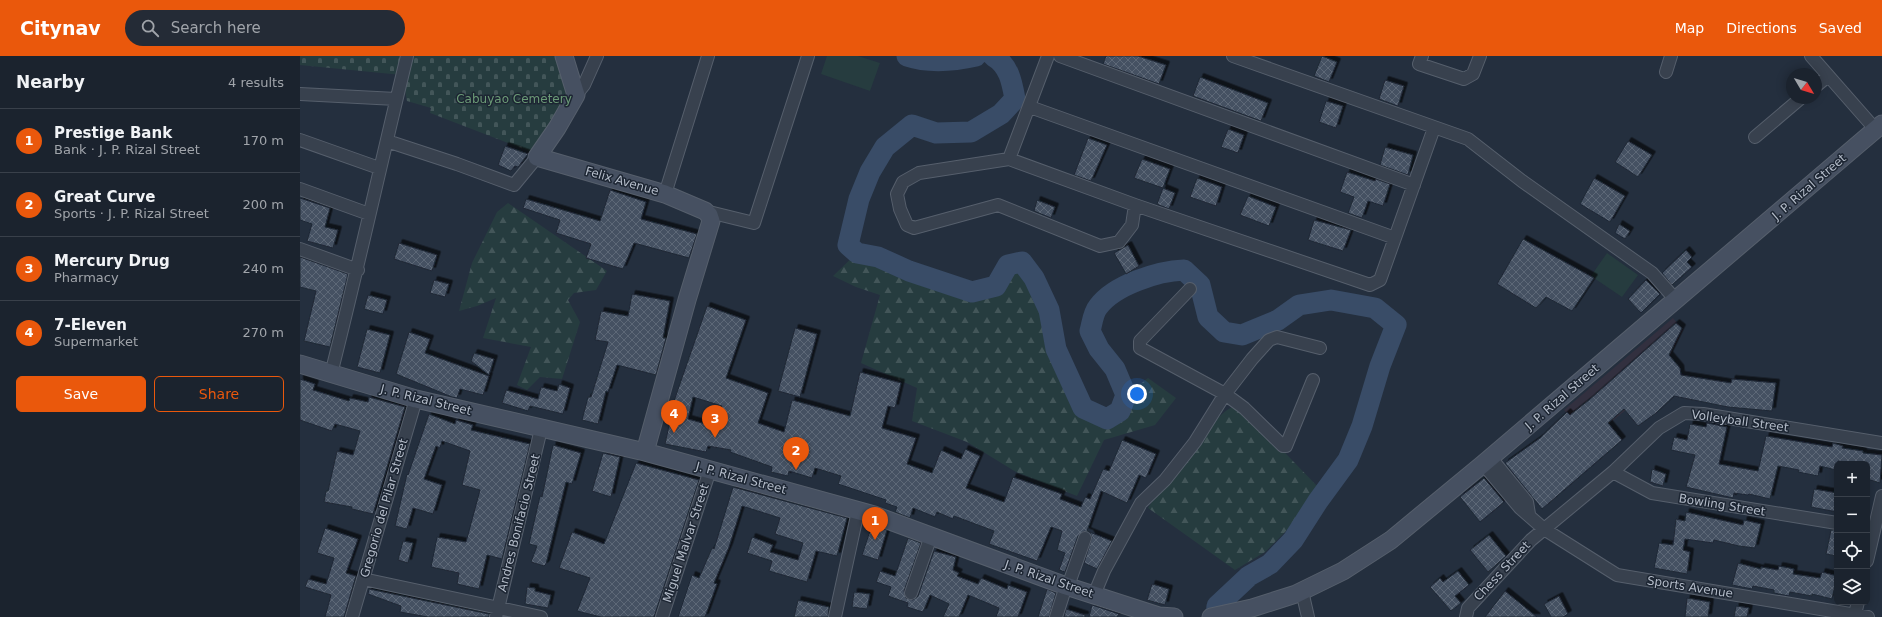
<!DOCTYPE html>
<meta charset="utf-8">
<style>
:root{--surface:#1b232e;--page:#242b36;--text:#f1f3f6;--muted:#a0a4aa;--line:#39404a;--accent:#ea580c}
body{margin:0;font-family:"DejaVu Sans",sans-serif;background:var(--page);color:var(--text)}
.controls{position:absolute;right:12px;bottom:12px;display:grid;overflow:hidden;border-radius:6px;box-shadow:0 2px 10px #0003}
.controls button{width:36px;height:36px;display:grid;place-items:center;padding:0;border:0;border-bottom:1px solid var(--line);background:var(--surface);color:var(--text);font:20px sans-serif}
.compass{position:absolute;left:1486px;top:12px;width:36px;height:36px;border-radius:50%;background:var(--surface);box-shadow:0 2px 10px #0003;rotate:128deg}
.you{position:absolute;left:837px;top:338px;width:14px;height:14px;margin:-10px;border:3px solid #fff;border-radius:50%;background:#1a73e8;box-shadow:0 0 0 6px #1a73e833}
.badge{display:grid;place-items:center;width:26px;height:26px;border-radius:50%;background:var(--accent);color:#fff;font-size:13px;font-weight:700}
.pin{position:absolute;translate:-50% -33px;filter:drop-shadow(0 1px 2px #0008)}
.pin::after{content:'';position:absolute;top:21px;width:14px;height:12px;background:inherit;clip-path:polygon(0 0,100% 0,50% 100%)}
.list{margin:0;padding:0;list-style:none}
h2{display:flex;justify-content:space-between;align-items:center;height:52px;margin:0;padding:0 16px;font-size:17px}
h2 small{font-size:13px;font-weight:400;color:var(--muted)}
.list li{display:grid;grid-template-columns:26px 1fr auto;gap:12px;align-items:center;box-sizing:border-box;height:64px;padding:0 16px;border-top:1px solid var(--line)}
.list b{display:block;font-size:15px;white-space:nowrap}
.list p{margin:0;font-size:13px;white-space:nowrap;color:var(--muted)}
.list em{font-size:13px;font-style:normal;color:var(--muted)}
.actions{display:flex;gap:8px;padding:12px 16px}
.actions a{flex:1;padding:9px 0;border:1px solid var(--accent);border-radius:6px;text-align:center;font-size:14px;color:var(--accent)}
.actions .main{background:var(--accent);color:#fff}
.icon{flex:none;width:22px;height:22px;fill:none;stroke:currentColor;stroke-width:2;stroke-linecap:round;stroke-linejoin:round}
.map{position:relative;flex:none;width:1582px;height:561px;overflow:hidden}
header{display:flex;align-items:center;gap:24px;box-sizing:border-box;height:56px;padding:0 20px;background:var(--accent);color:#fff}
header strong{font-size:19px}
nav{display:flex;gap:22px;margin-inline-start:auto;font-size:14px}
.search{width:280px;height:36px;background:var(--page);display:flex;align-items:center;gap:10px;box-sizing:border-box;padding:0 14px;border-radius:22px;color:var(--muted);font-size:15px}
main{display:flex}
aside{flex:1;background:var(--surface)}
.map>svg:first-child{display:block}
.medical{fill:#32303f}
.forest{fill:url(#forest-firs)}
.cemetery{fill:url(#cemetery-stones)}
.garden{fill:#263c3f}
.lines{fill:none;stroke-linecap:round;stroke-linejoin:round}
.river{stroke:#394c67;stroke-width:21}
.building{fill:url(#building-cross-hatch);stroke:#1f2835;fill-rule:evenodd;filter:url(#shadow)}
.street-casing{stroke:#565f6c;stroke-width:14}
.secondary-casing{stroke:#565f6c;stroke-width:19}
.street{stroke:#38414e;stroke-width:12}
.secondary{stroke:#465061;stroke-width:17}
.labels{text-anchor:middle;stroke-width:3;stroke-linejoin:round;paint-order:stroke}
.park-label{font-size:12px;fill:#6b9a76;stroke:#1d2633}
.street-label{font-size:12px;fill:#b4bcc9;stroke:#1d2633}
</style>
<header>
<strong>Citynav</strong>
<div class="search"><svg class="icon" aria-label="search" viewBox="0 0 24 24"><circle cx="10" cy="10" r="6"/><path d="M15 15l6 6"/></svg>Search here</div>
<nav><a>Map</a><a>Directions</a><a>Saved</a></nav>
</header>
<main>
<aside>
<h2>Nearby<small>4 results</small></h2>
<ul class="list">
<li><span class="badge">1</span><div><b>Prestige Bank</b><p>Bank · J. P. Rizal Street</p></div><em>170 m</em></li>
<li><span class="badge">2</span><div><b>Great Curve</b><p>Sports · J. P. Rizal Street</p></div><em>200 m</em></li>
<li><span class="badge">3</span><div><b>Mercury Drug</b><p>Pharmacy</p></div><em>240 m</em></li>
<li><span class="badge">4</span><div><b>7-Eleven</b><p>Supermarket</p></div><em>270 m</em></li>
</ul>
<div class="actions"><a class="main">Save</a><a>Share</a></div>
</aside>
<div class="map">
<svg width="1582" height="561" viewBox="0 0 1582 561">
<defs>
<pattern id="forest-firs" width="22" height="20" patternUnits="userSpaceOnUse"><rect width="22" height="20" fill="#263c3f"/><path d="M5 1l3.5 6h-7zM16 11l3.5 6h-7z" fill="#435659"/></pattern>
<pattern id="cemetery-stones" width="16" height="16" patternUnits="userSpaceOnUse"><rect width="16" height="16" fill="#263c3f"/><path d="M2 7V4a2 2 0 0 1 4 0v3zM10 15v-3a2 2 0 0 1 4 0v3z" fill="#435659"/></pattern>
<pattern id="building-cross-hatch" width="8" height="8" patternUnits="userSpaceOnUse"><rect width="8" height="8" fill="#455162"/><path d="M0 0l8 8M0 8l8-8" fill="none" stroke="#5d6877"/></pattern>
<filter id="shadow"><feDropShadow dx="3.5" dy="-3.5" stdDeviation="0" flood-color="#0009"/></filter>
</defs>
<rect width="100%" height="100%" fill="#242f3e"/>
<path class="medical" d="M1373,262L1383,274L1370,300L1379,311L1290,383L1264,354Z"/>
<path class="forest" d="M208,147L307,215L296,234L274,237L268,244L280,266L262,323L240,321L227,334L217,329L231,291L183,282L196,242L177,250L159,255L172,207L197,156Z
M557,197L578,201L609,215L672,236L696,230L708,209L722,206L734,222L749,254L756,293L783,352L807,362L820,355L826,339L848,322L876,342L855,369L804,384L777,440L716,416L667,386L612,365L617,332L561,307L580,239L556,231L533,220Z
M939,349L1019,432L997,464L965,496L935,514L848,452C863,431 916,350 939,349Z"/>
<path class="cemetery" d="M0,0H256L269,36L234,97L130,57L131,52L107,45L102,19L0,9Z"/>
<path class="garden" d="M527,0H558L580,7L570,35L521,18Z
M1307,197L1338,219L1322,241L1291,220Z"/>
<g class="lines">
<path class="river" d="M607,0C628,7 654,5 676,0
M693,0C709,9 712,26 715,43L701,58L671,76L636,77L612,69L585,91L570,116L559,143L548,189L557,197L578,201L609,215L672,236L696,230L708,209L722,206L734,222L749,254L756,293L783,352L807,363L820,355L826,339L815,313L799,293L790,275C792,268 793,257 798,251C814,229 858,215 884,214L900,229L908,261L924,276L942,279L978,264L999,249L1031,244L1075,252L1096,269L1080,310L1062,370L1048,404L1018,445L993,484L970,508L949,520L917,550L916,561"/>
</g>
<path class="building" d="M806,0H838L866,9L859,28L803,8Z
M1022,0L1037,6L1029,26L1014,20Z
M900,21L968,47L961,65L893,40Z
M1085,24L1104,30L1098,50L1079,43Z
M1026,45L1043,50L1036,72L1019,66Z
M928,73L944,79L938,97L921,91Z
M788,82L807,89L791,125L774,119Z
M1328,85L1352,99L1338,121L1315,106Z
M205,90L228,98L218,111L215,110L211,115L198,109Z
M1085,91L1113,99L1108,119L1080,109Z
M842,103L870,113L863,132L834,122Z
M1047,116L1075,125L1076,123L1090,128L1083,150L1068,145L1062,162L1048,157L1054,141L1040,136Z
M897,122L922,131L916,150L890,141Z
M1294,122L1325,140L1310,166L1280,148Z
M863,132L875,137L869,153L857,148Z
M310,134L346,146L341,163L397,178L389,202L334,187L323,213L286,202L291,188L256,177L260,164L223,152L226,143L300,165Z
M948,140L976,151L969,170L940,159Z
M0,142L30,152L25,171L38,174L33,192L7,185L12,168L0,164Z
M737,144L755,151L751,162L734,155Z
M1014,164L1051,174L1043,195L1008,184Z
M1319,168L1330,175L1325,183L1315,177Z
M1223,183L1294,222L1272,255L1246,241L1236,252L1197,228Z
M99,187L137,199L132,215L94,203Z
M828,189L839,210L826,218L814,197Z
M1386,194L1392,201L1387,206L1392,211L1372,229L1362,217Z
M0,201L48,218L30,291L4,285L16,235L0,231Z
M134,224L149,228L145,241L130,237Z
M1346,224L1360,238L1341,257L1328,243Z
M332,238L370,245L363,282H366L356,319L317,309L308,336L306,335L298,368L282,364L288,341H291L308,286L295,284L301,255L328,260Z
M68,239L87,244L83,258L64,253Z
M407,250L446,264L426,322L468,337L458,367L484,376L492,344L550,360L560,316L601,327L595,352L588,350L582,372L616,382L607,408L632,417L641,394L661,403L665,393L680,400L666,432L704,446L713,421L762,438L760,443L781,451L785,441L790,443L803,413L809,415L822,384L856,398L846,422L839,419L827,447L801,435L787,475L812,485L797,513L784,507L792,481L790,477L784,475L778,480L765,516L759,514L765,497L757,494L762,475L751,471L737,505L689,488L694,475L654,460L653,463L637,456L635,461L613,452L610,462L595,456L597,451L585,447L586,444L538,428L541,420L515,412L512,422L489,415L488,420L471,416L472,411L430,396L431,394L408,390L406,396L365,388L375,342ZM393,341L422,350L416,371L388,363Z
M1376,267L1382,272L1369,299L1380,312L1381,319L1431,327L1432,323L1476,327L1472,355L1428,351L1374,340L1356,357L1338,370L1324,353L1308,367L1322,384L1242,453L1205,407L1240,382L1267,356L1270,359L1289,344Z
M495,272L517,278L500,341L478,335Z
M67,273L90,279L80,317L57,311Z
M109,276L130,283L125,297L189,320L183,339L160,333L157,342L152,341L96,318Z
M174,297L194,303L189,319L171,305Z
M0,323L15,328L13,334L49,345L50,342L68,346L69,341L105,351L73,458L52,453V451L24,446L26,435H28L37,395L53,399L60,375L35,368L32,375L0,364Z
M259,328L270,332L263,358L230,350L228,355L202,347L206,334L238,343L241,331L257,335Z
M129,358L155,368L156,364L173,369L171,374L230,388L202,503L187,499L179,533L157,528L159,517L131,511L137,481L166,486L180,434L162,429L170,395L142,385L140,392L136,390L124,423L142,429L133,458L113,452L107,473L95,470L107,418L108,419Z
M1407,367L1427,371L1419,408L1458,415L1466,380L1532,391L1533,387L1543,390L1542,392L1563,395V397L1582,399L1580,427L1567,423V408L1538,405L1536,414L1520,410L1518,420L1498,416L1499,414L1478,410L1470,443L1449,438L1448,439L1434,437L1433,442L1386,431L1395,399L1371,394L1374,381L1387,384L1390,368L1406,371Z
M253,389L281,397L272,428L266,426L246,508L244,510L231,506L237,490L229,488L240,440L242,441Z
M303,397L320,401L311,441L292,435Z
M336,407L399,424L354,561H301L277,555L290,522L259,512L272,476L304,488Z
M1352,413L1366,418L1363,430L1350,426Z
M1184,422L1204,446L1180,466L1160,441Z
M433,431L547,462L537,500L516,495L507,526L469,515L472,505L447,497L452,481L473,489L470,496L498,504L503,487L475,478L480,462L442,450L429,491L414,527L417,528L405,561H378L392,519L399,522L412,492L414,493Z
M1514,433L1537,437V456L1511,451Z
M1386,456L1443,469L1444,464L1461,468L1455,492L1439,490L1414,484L1413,487L1385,483L1383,494L1390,496L1387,518L1354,512L1359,487L1373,489L1376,463L1385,465Z
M572,469L587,474L578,504L562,499Z
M25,472L58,483L46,517L56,520L44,561H25L31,539L5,531L8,523L26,528L34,502L17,497Z
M1531,474H1537V500L1526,498Z
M1189,479L1206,500L1188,516L1170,494Z
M608,482L621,487L604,535L606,542L613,544L618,540L634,495L656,501L653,514L659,517L657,520L678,528L681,522L707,533L708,529L727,536L718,561H696L699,552L668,539L659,561H643L649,548L630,539L623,556L607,551L608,547L588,540L591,531L576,526L580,515L595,520Z
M103,485L113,487L108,507L98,504Z
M1438,507L1461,513V511L1478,514L1479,510L1494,513L1493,518L1520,522L1522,516L1537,520L1532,543L1512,538V540L1490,536L1489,540L1474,537V534L1453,530L1452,533L1432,529Z
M1158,515L1169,529L1155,540L1161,547L1151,555L1130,531L1140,522L1143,526Z
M852,528L869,533L865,549L847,544Z
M227,531L235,532V535L251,539L248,552L225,548Z
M69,533L189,558V561H128L100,556L101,550L68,538Z
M747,533L756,537L749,561H738Z
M1205,535L1237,561H1185Z
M554,536L570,538L567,553L552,551Z
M1259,540L1268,558L1263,561H1251L1244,548Z
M1387,542L1410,546L1408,561H1385Z
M498,544L529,551L528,561H494Z
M792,549L819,558L817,561H789Z
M1436,550L1449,552L1447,561H1434Z
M766,553L785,559V561H764Z"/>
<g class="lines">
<g class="street-casing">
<path id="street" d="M748,0L709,103L835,149L1070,229L1080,224L1134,72
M760,0L1114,129
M933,0L1168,83L1222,125L1352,217L1375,243
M1122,0L1119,8L1164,23L1173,18L1180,0
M1511,0L1576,74
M1366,16L1371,0
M1516,30L1528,20
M0,38L96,43
M276,39L284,29L297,0
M730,51L1095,182
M1455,81L1501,42
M0,84L79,112
M87,85L157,108L214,129L237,101
M709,103L619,117L603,126L597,138L600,153L607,169L614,172L698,149L800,190L819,186L832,169L835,149
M0,133L69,158
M365,138L408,0
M405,155L454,167L508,0
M0,193L58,214
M890,233L840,285V292L925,338L944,352L983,390H986L1013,324
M31,318C58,212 81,106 107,0
M1191,402L1227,446L1229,458
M1183,408L1220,452L1244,473L1317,519L1568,561
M1313,416L1352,437L1537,467
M1567,505L1582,440
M63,523L241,561
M768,530L785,482
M1002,535L1008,561
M611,537L631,480
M794,539L804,515L841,447L865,424L895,386L925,338L952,303L969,284L977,281L1020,292
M1555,558L1558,546
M52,561L116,343
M196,561L241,373
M362,561L410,414
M535,561L558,455
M756,561L766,530
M1166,561L1168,552L1231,484L1313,416L1359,372L1384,357L1403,358L1582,387"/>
</g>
<g class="secondary-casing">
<path id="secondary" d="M264,0L276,39L257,72L237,101L365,138L405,155L409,159L411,165L387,244L345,396
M0,308L116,343L345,396L574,459L766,530L859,560L874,561
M911,561L952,552L996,538L1043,515L1091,484L1183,408L1582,68"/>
</g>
<use href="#street" class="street"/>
<use href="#secondary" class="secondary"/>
</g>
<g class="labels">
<g class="park-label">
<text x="214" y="47">Cabuyao Cemetery</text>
</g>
<g class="street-label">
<text transform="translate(322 125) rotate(16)" y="4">Felix Avenue</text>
<text transform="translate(1509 131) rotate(-41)" y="4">J. P. Rizal Street</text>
<text transform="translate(1262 341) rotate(-41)" y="4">J. P. Rizal Street</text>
<text transform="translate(126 344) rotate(14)" y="4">J. P. Rizal Street</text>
<text transform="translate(1440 365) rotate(8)" y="4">Volleyball Street</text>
<text transform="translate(441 422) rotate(15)" y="4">J. P. Rizal Street</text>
<text transform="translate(1422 449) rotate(9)" y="4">Bowling Street</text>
<text transform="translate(84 452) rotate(-74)" y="4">Gregorio del Pilar Street</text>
<text transform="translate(219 467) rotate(-76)" y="4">Andres Bonifacio Street</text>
<text transform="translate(386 487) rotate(-72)" y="4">Miguel Malvar Street</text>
<text transform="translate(1202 515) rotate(-47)" y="4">Chess Street</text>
<text transform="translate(749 523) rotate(19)" y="4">J. P. Rizal Street</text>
<text transform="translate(1390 531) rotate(9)" y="4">Sports Avenue</text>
</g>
</g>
</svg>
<div class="controls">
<button>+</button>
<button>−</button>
<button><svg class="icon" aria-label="locate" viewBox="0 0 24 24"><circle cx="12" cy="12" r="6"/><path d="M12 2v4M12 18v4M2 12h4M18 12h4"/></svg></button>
<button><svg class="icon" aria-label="layers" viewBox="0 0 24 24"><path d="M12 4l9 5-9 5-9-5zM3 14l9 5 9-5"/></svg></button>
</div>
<svg class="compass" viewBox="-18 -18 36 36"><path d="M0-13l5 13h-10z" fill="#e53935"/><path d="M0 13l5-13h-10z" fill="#a0a4aa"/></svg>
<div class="you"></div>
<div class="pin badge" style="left:575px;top:484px">1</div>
<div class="pin badge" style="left:496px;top:414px">2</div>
<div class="pin badge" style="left:415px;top:382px">3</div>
<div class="pin badge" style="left:374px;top:377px">4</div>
</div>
</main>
